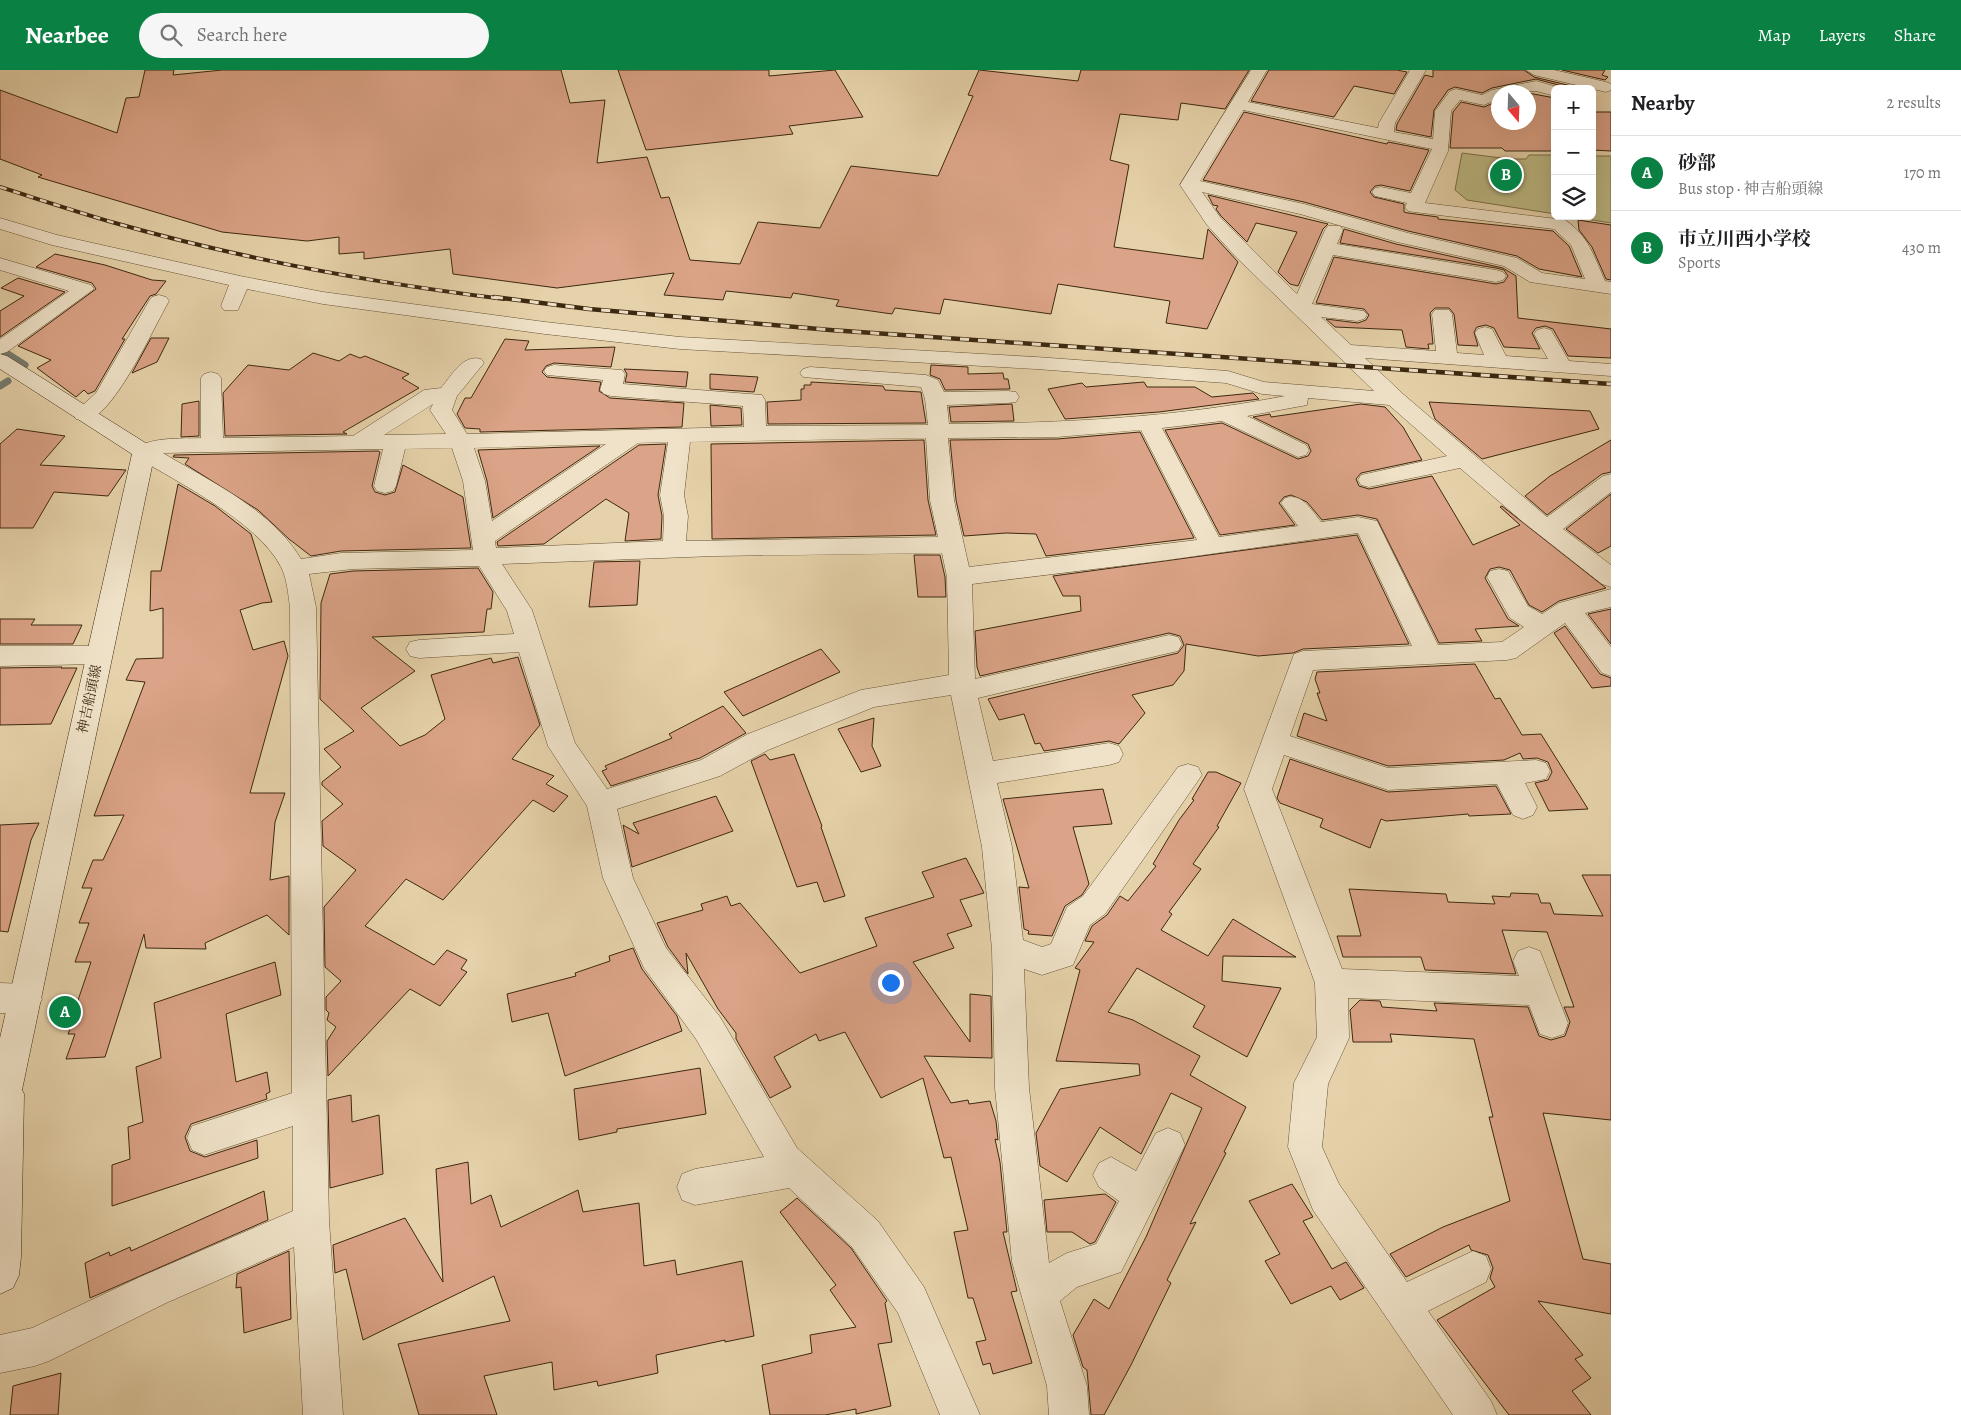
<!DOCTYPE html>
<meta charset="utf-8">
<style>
:root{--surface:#fff;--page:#f6f6f6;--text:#202124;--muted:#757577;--line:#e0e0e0;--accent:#0b8043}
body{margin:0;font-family:Alegreya,"Noto Serif JP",serif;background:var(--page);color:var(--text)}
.controls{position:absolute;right:15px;top:15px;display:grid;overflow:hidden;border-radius:8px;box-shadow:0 5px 20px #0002}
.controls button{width:45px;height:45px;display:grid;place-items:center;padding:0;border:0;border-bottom:1px solid var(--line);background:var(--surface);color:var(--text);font:25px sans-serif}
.compass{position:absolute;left:1491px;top:15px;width:45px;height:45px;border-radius:50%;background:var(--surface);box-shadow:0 5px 20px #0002;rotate:161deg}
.you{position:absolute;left:890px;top:912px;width:18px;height:18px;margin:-12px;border:4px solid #fff;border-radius:50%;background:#1a73e8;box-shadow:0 0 0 8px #1a73e833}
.badge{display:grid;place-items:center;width:32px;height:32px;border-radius:50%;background:var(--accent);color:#fff;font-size:16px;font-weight:700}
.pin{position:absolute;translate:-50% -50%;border:2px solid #fff;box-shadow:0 1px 5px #0006}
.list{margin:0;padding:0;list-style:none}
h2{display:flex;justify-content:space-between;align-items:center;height:65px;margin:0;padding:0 20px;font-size:21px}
h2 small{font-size:16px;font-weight:400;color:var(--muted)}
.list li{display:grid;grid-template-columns:32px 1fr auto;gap:15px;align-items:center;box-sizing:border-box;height:75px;padding:0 20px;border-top:1px solid var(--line)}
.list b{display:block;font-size:19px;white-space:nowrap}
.list p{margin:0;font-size:16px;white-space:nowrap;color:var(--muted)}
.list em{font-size:16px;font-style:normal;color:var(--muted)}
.icon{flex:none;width:28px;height:28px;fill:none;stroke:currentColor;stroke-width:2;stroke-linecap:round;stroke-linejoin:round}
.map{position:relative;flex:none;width:1611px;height:1345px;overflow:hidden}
header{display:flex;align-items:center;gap:30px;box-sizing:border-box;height:70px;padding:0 25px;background:var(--accent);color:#fff}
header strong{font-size:24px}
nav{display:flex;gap:28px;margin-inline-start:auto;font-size:18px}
.search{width:350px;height:45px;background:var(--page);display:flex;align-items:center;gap:12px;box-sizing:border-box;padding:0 18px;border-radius:28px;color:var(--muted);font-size:19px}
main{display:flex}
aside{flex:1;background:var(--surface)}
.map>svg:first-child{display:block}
.green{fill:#bdba84;stroke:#7d714a}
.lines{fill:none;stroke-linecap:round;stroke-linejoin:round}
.stream{stroke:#747d71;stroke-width:7}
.building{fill:#dba387;stroke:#3d2810}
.minor-casing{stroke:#675236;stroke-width:1}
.secondary-casing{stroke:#3d2810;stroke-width:1}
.minor{fill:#efe2c8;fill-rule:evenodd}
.secondary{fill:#efe2c8;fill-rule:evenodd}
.rail-far1-casing{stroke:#3d2810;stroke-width:4}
.rail-casing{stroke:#3d2810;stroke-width:4.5}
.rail-far1{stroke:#efe2c8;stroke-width:2.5;stroke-dasharray:7;stroke-linecap:butt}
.rail{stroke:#efe2c8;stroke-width:3;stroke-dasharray:9;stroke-linecap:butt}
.labels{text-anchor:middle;stroke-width:5;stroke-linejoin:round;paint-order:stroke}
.street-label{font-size:14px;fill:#3d2810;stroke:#efe2c8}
</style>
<header>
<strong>Nearbee</strong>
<div class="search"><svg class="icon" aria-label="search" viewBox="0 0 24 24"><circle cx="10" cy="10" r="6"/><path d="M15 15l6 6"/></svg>Search here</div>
<nav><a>Map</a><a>Layers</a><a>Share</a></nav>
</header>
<main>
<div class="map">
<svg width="1611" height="1345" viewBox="0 0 1611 1345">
<rect width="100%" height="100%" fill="#e6d2aa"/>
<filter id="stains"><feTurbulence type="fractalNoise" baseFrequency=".004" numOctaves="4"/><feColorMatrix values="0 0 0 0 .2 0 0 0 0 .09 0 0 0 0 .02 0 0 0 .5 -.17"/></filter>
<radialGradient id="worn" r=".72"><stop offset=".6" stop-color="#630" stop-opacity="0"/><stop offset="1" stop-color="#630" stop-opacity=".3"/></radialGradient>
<path class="green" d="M1462,83L1509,89H1526L1529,85H1555V144L1467,130L1455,120Z
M1592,86H1611V153L1567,146H1592Z"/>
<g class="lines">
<path class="stream" d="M0,279L25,295
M0,316L8,311"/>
</g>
<path class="building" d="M145,0H174L173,5L222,0H561L570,33L605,30L597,93L647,87L661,128L669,127L690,190L740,194L758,152L820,158L851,96L938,106L973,26L968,25L979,0L1078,11L1081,0H1249L1225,39L1181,33L1178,50L1120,44L1110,90L1129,95L1114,177L1203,189L1208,159L1238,192L1207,259L1166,253L1170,231L1058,214L1051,244L944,229L940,244L895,238L892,244L836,236L839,230L793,223L791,228L726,221L723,230L664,225L674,203L557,218L453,204L450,179L364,189V182L339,184V167L307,171L222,162L38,107L42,105L0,89V20L117,63L126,28L139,27Z
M618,0H769V6L835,0L863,47L789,56L793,64L646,80Z
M1269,0H1397L1407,2L1394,24L1354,16L1334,47L1251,31Z
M1433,0H1524L1534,7L1584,19H1563L1562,16L1536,9L1492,18L1482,23L1455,17L1448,20L1434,40L1431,67L1396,60L1397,54L1425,5L1433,7Z
M1562,0H1605L1602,5L1608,7L1605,10Z
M1528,23L1555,28V81H1505L1502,78H1450L1453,42L1461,32L1484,37L1498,31V52H1528Z
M1244,42L1387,74L1388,72L1429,80L1410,121L1381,115L1375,116L1370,122L1374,127L1404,134V142L1408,143L1438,147V149L1553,161L1569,176L1582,207L1539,199L1517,186L1408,161L1304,132L1203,110Z
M1592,42H1611V81L1592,80Z
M1208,125L1328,154L1323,159L1298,216L1290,214L1278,202L1297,162L1256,153L1247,172L1221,146L1216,139L1218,136L1213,135Z
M1578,150L1611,155V210L1606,209L1592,177L1579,160Z
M1344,159L1396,174L1503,198L1516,206L1518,248L1611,259V288L1568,286L1553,259L1545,256L1536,258L1532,263L1540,279L1504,277L1494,258L1486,255L1477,257L1474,262L1478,276L1458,275L1454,244L1449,238H1435L1430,243L1433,274H1428L1429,279L1406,277L1402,260L1335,257L1326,249L1358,253L1366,250L1369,245L1364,239L1316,233L1334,187L1496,214L1504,212L1508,206L1504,200L1496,198L1340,173Z
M55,184L105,195L152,210L166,211L156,224L150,226L122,269H125L95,321L88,324L84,320L76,327L37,298L51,290L18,276L96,219L92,213L36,197Z
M18,208L65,222L0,267V241L24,226L1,218Z
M151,268H169L157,292L132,303Z
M505,269L529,271L525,280L615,277L611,297L554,293L546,296L542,302L547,307L601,312L599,321L610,328L684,333L682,357L480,362V359L465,358L457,344L465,328H471Z
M313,283L339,291L350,284L360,288L365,286L409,304L402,308L419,318L343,362L347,364L225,366L223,323L248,295L289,300Z
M931,295L968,297V304L1003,303L1004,309H1008L1010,319L945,320L940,309L930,305Z
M624,299L688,302L686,317L625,312L627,304Z
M710,304L758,307L754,322L710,319Z
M811,312L883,316L885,320L921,322L926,353L768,354L767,332L801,330V319H804V315H811Z
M1144,312L1147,317H1195L1212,327L1253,323L1259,329L1159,342L1065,349L1048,319L1082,313L1086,317Z
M199,331V366L181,367L182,334Z
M1429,332L1590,341L1599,359L1482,389L1435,349Z
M1012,334L1014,351L951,352L949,337Z
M1361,334L1385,337L1403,357L1422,390L1361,403L1356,409L1359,416L1369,419L1432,406L1473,475L1520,455L1500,437L1502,436L1606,518L1559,531L1542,542L1529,535L1510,500L1499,497L1490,499L1485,508L1508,549L1519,556L1475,559L1482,571L1439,573L1377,449L1358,445L1322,450L1307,432L1291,425L1284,427L1279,433L1295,455L1220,465L1165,360L1222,353L1298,389L1308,386L1311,381L1308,374L1253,347L1270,344L1271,347Z
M710,335L741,338L742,355L711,356Z
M17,359L65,366L40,395L126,400L108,426L54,422L33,458H0V374Z
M1140,362L1194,468L1046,486L1036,464L1006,463L964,466L956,430L950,370L1057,369Z
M924,370L928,430L936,465L712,469L711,374Z
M1611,370V402L1602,404L1547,445L1525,426L1550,406Z
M666,374L658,425L662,446L661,469L625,471L629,443L606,429L544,474L498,476L497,472L639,375Z
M600,376L493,448L487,411L478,380Z
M378,381L380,382L372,416L375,422L385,425L395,422L403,395L463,427L471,478L341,481L311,486L289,469L258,440L185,394L189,388L173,387L174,385Z
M178,414L215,436L251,464L272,532L262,533L240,540L253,580L284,571L288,586L250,723H285L275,752L270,810L289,806V865L267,845L205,873L206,879L146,878L144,864L105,987L66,989L75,964H68L78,939H75L91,892H75L89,853H79L92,818H82L93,790H103L124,745L94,746L145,612L126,610L136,589L163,588V538L150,541L151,501H161Z
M1611,424V476L1598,483L1566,459Z
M1357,465L1409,574L1303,579L1293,583L1258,586L1186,574L1184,601L1173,615L1132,625L1145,643L1119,674L1109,671L1044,681L1040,673L1035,674L1024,644L999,650L988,629L1178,583L1184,575L1180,566L1169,563L980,606L977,597L975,561L1081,541L1080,526H1063L1053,506Z
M914,485H940L945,507L946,527H918Z
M640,491L637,535L589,537L594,492Z
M478,498L493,522L491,539H487L484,562L372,567L415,601L361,638L400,676L425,665L445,649L431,605L491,588L493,593L518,587L540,655L512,689L554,706L546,714L568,726L554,742L533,730L443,830L406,809L365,856L434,895L447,880L467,890L461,899L467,902L440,936L410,919L328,1006L327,971L336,957L327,950L329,943L326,940V927L341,911L325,897L324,837L356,800L323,776L322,751L343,734L322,715V712L341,697L324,679L354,661L320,629L321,533L330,504L353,501Z
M1611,539V574L1588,544Z
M0,549H35L31,555H82L73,574H0Z
M1565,556L1600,604L1611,608V616L1592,618L1554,563Z
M821,579L840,602L743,646L724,622Z
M1475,594L1495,629L1500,628L1522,665L1541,664L1588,739L1549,741L1535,713L1548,710L1552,702L1548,692L1537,688L1523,689L1520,683L1504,690L1388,696L1297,666L1304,643L1327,651L1317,623H1320L1315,609L1317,602Z
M62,597L61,598H77L51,654L0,655V598Z
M723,636L746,663L700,688L611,716L602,701L607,699L605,696L672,668L669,664Z
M874,648L872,676L881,696L861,702L838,659Z
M765,684L770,690L794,684L822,756L821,757L845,826L824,832L817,812L797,817L751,691Z
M1290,689L1388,722L1496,716L1511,744L1469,746L1468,744L1386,751L1381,749L1370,778L1320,757L1323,749L1280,733L1277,728Z
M1208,702H1216L1241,713L1217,756L1219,757L1193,794L1201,799L1169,842L1172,844L1161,860L1208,886L1233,849L1296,887L1223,886L1222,911L1281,918L1247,987L1193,957L1205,936L1137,898L1108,942L1133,950L1200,986L1190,1005L1246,1037L1224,1082L1226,1083L1190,1154L1196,1152L1167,1210L1171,1213L1131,1295L1104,1345H1091L1087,1300L1083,1297L1073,1265L1094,1229L1109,1239L1146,1167L1202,1038L1171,1023L1141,1084L1100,1057L1067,1112L1040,1096L1036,1063L1060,1019L1140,1005L1139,994L1056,991L1080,900L1075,898L1094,872L1085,871L1092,856L1107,845L1120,826L1128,831L1156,796L1153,794L1179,750L1194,730L1192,729Z
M1103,719L1112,754L1073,757L1089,814L1082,825L1065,836L1052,866L1028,864L1029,861L1024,859L1019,817L1029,818L1003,729Z
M716,726L733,761L632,797L623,755L639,764L633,753Z
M39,753L31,770L8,862L0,861V755Z
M966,788L984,823L960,830L972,856L947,864L954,878L913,892L970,972V924L991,926L992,988L924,986L951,1033L968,1030L969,1034L990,1031L996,1051L998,1070L995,1069L1000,1092L1007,1162H1003L1017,1221L1011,1222L1032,1293L993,1304L990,1293L983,1295L976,1272L986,1270L973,1228H968L954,1162L968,1160L951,1087L944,1088L923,1008L881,1028L845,962L819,971L816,964L774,987L791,1017L770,1028L736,969V963L718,939L686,883L688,904L668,877L657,853L703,840L701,834L727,826L731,836L740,833L800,903L877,876L865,848L934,827L922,802Z
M1582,805H1611V1050L1543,1043L1583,1189L1611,1194V1244L1538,1231L1583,1285L1575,1289L1591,1308L1572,1321L1591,1345H1509L1437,1250L1495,1217L1490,1208L1493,1198L1488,1185L1471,1180L1469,1175L1406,1207L1390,1184L1443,1157L1510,1131L1489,1047H1493L1474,969L1390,964L1392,972H1353L1350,940L1360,930L1380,931L1382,937L1437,941L1434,933L1528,937L1539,966L1551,970L1565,966L1570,952L1564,937H1574L1547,862L1502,860L1516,904L1425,900L1421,887H1343L1337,866H1361L1349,819L1446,824L1448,832L1495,834L1492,826L1510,827L1511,823L1538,824L1541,833H1550L1554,844L1603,846Z
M633,878L642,899L677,946L682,961L565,1006L548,943L512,952L507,924L576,906L575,903L610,891L609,886Z
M275,892L281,925L226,944L236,1012L267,1002L270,1022L266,1024L267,1029L191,1054L185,1067L190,1081L205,1087L257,1070L258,1088L112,1136V1095L130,1089L128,1057L143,1052L136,997L161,988L154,933Z
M700,998L706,1044L617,1059V1062L579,1070L574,1019Z
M351,1025L352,1052L379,1045L383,1104L330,1118L328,1030Z
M468,1092L471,1134L491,1125L501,1157L578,1120L583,1142L639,1133L644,1196L675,1190L677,1205L742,1191L754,1266L725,1272V1270L656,1285L658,1303L598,1316L597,1311L554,1320L552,1292L484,1306L497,1345H419L398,1274L510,1251L494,1206L363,1270L346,1199L335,1203L333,1175L405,1148L443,1212L436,1099Z
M1292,1114L1313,1147L1303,1151L1332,1199L1346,1192L1364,1218L1340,1230L1331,1216L1291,1234L1265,1191L1280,1184L1249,1131Z
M264,1121L268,1150L90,1228L85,1193L109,1182L110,1186L130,1177L131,1181Z
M1105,1124L1116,1132L1095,1172L1090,1174L1072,1162H1047L1044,1130Z
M797,1128L851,1178L887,1231L885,1233L892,1272L878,1274L891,1336L856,1344V1339L825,1345H770L762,1295L812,1283L810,1265L856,1257L830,1220L836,1215L780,1142Z
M289,1181L291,1249L244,1263L241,1217L236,1218L237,1204Z
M61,1303L58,1345H10L13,1316Z"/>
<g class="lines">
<g class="minor-casing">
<path id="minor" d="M1251,0H1267L1248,32L1378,58L1379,53L1410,0H1426L1395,53L1394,62L1433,69L1435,41L1450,21L1456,19L1482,25L1492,20L1536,11L1561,18L1555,19V26L1536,21L1498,22V29L1484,35L1460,30L1451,41L1448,81L1425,133L1565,150C1589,166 1594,187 1605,211L1611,212V224L1530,212L1504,196L1397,172L1300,144L1202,122L1220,147L1297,224L1325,160L1328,156H1340L1343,160L1337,174L1496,200L1503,202L1506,206L1503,210L1496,212L1333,185L1312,234L1364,241L1367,245L1364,249L1357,251L1321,247L1351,275L1436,281L1432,244L1435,240H1449L1452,244L1457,283L1484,285L1475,263L1478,259L1485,257L1492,259L1506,286L1548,289L1534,264L1537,260L1544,258L1551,260L1569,291L1611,294V306L1365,288L1403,324L1547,447L1603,406L1611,404V422L1563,459L1611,495V517L1602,514L1523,452L1460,398L1369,417L1361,415L1358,410L1361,405L1447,386L1389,335L1308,328L1307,335L1247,346L1306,375L1309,380L1306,385L1298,387L1222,351L1162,358L1219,467L1298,456L1281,433L1285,428C1303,423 1310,439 1321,452L1358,447L1377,451L1438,575L1502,572L1524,557L1510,548L1487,507L1490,501L1499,499L1508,501L1528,536L1542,544L1559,533L1611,519V537L1585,543L1611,577V606L1602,603L1565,553L1516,588L1507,590L1313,600L1290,666L1388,698L1536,690L1546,693L1550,701L1546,709L1525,713L1537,737L1533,745L1523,749L1513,745L1497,714L1388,720L1284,685L1272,719L1342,899L1519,906L1513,891L1518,881L1529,877L1540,881L1568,953L1564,964L1552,968L1540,964L1529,935L1348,928L1349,968L1328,1014L1322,1077L1339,1114L1407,1212L1473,1181L1486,1186L1491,1199L1486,1212L1428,1241L1491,1331L1497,1345H1453L1313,1140L1288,1077L1294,1013L1317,967L1315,913L1244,719L1294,584L1303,581L1412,576L1358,463L1160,491L972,514L975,609L1169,565L1178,567L1182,574L1178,581L1169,583L978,628L993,691L1109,673L1119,676L1123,684L1119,692L1109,695L997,713L1012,777L1023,870L1042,877L1051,874L1067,837L1083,826L1178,697L1188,694L1198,697L1202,705L1105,844L1090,855L1073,895L1042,905L1024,899L1029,1018L1049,1193L1067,1183L1096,1174L1119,1131L1099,1117L1093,1105L1099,1093L1111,1087L1136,1101L1156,1063L1168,1058L1180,1063L1185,1075L1121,1202L1077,1217L1060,1231L1087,1316L1089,1345H1049L1047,1316L1012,1192L995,1018L992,879L982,777L951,625L874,637L768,680L720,706L617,739L633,808L666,878L720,947L797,1078L878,1151L924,1217L980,1345H940L898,1243L852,1177L789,1118L695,1135L682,1130L677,1117L682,1104L695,1099L764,1087L696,969L644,898L603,808L587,736L548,676L519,582L419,588L410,586L406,579L410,572L419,570L514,564L507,541L479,496L353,499L309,504L316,537L329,1151L343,1345H303L294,1177L166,1233L49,1291L35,1296L0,1303V1265L32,1258L140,1207L293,1141V1056L204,1085L192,1080L187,1068L192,1056L292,1023L290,537C288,523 287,509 281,497C258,452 179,413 136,387L133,382C144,366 183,369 201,368V308L204,304L211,302L218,304L221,308L223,368L353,366L424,320L441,318C452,305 463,284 481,289L484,293L457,326L452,340L467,364L744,357L743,336L611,326L604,324L600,320L603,310L547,305L544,301L547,297L554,295L622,300L625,304L623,314L762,325L765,330L766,356L928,355L925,329L921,317L803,307L800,303L803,299L810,297L926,305L938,310L944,322L1008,321L1016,322L1019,327L1016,332L1008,333L947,335L949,354C1065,353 1171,348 1285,326L1262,324L1226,313L1036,299L680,279L545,264L323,234L247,219L238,240H224L221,236L229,215L52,175L0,159V148L57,165L240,206L323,222L545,252L680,267L1036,287L1228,301L1264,312L1374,321L1236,187L1207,155L1180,115ZM1243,40L1432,79L1411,123L1381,117L1375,118L1372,122L1375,126L1407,133L1405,137L1408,141L1414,142L1554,159L1571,175L1585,209L1542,203L1517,188L1408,163L1304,134L1200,111ZM433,334L430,340L446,364L384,365ZM1141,360L1197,470L969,497L954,430L948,368L1057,367ZM926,368L930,430L938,467L686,471L688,446L684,425L690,372ZM668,372L660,425L664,446L663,471L496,478L495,471L638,373ZM606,374L492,451L485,411L474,378ZM452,378L463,411L473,480L341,483L301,489C271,439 211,412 163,383L383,379L374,416L377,421L385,423L393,421L396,416L405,379ZM942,483L947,507L949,605L861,620L748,664L701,690L607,719L575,673L532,540L502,494L715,486Z
M1526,0H1554L1606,12L1611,14V20L1606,22L1534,5Z
M0,188L91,215L94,219L7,282L0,284V269L69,221L0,200Z
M159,225L166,227L169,231C153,259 119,335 91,349C86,351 82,350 76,349L73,344L96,323L149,231L152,227Z
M0,576H98L107,578L111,585L107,592L98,594L0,596Z
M0,913L26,914L37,919L42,929L37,939L26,944L0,943Z"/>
</g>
<g class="secondary-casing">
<path id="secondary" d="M0,284L7,286L152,377L155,382L22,1020L24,1024L21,1187L19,1205L13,1218L0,1224V968L132,384L0,299Z"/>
</g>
<use href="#minor" class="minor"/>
<use href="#secondary" class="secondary"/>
<g class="rail-far1-casing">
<path id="rail-far1" d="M0,117C38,129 77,142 115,153C242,189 374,213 504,229"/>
</g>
<g class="rail-casing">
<path id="rail" d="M494,227L589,239L830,260L1611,314"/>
</g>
<use href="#rail-far1" class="rail-far1"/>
<use href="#rail" class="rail"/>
</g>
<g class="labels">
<g class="street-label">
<text transform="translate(89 629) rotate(-78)" y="5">神吉船頭線</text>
</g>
</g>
<rect width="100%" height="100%" filter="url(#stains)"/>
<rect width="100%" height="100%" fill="url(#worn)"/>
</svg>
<div class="controls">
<button>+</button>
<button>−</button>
<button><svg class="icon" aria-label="layers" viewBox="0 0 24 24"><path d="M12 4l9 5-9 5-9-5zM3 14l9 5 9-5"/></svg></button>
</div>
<svg class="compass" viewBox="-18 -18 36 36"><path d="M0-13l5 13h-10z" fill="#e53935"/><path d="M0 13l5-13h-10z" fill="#757577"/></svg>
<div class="you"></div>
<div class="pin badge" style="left:65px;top:942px">A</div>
<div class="pin badge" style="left:1506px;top:105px">B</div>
</div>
<aside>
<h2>Nearby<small>2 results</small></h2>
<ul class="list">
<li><span class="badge">A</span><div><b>砂部</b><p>Bus stop · 神吉船頭線</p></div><em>170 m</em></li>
<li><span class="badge">B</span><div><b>市立川西小学校</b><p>Sports</p></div><em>430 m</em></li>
</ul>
</aside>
</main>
